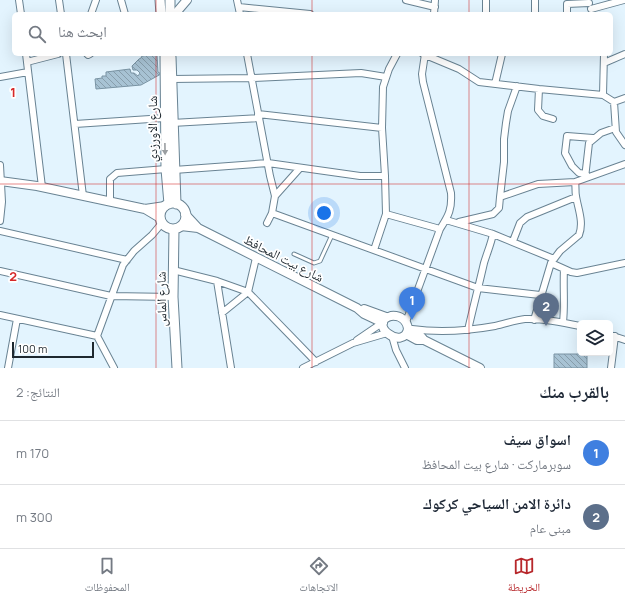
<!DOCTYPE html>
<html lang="ar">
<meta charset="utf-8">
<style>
:root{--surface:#fff;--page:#f6f6f7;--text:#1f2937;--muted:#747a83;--line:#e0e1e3;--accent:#b7272b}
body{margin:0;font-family:Manrope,"Noto Naskh Arabic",sans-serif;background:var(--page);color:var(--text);direction:rtl}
.controls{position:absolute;right:12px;bottom:12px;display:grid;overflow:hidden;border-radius:6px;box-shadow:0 4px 16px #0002}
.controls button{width:36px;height:36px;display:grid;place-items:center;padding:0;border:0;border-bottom:1px solid var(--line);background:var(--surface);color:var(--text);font:20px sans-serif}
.scale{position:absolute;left:12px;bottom:10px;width:82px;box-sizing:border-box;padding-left:4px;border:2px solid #1e282f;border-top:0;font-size:11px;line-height:14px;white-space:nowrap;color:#1e282f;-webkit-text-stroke:3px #fff;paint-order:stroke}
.you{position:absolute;left:324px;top:213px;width:14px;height:14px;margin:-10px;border:3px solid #fff;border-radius:50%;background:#1a73e8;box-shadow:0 0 0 6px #1a73e833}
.badge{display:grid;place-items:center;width:26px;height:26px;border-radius:50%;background:var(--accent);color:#fff;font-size:13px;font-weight:700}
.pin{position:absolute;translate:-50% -33px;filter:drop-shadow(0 1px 2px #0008)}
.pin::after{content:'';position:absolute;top:21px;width:14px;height:12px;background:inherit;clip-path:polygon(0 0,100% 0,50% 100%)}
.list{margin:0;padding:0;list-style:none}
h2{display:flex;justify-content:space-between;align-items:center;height:52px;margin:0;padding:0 16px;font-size:17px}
h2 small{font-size:13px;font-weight:400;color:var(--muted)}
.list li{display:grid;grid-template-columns:26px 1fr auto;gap:12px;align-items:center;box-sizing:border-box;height:64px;padding:0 16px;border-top:1px solid var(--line)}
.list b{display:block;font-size:15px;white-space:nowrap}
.list p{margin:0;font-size:13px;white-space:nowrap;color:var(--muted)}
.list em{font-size:13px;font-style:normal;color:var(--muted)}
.icon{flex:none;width:22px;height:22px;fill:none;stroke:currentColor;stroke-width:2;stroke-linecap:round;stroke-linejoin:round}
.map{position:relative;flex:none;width:625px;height:368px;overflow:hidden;direction:ltr}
.search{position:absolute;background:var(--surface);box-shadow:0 4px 16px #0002;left:12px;right:12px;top:12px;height:44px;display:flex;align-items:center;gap:10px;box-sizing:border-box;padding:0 14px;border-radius:6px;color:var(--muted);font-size:15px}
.sheet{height:180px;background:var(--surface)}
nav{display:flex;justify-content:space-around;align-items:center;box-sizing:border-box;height:56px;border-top:1px solid var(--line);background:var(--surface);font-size:11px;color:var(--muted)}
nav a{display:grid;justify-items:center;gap:2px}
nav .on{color:var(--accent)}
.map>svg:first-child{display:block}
.building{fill:url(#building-back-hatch);stroke:#7a94a4}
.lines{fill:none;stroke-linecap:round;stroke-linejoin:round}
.lane-casing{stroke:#698393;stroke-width:5}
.street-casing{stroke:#698393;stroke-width:8}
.secondary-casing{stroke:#698393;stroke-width:10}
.primary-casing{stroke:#698393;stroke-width:11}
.lane{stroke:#fff;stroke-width:3}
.street{stroke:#fff;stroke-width:6}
.secondary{stroke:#fff;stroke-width:8}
.primary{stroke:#fff;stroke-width:9}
.oneway{fill:#9a9ea1}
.grid{fill:none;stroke:#d62828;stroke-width:1;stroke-opacity:0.55}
.labels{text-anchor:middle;stroke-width:3.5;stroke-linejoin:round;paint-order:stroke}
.street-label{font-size:13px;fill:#1e282f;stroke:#fff}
.grid-label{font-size:13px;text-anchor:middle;font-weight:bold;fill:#d62828;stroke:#fff;stroke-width:3.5;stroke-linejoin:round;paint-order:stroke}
</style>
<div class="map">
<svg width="625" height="368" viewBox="0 0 625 368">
<defs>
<pattern id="building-back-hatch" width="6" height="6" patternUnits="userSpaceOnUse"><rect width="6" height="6" fill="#a8c3d4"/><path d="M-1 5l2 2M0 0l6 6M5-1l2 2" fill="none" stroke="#889eac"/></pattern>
</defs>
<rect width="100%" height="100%" fill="#e3f4fe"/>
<path class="building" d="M147,54L157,55L158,72L161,74L141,85L96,89L95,79L102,78V76H106V72L130,69L131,73H134L138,76L140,73L137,70H133L132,66L139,59L141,58L142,56L147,55Z
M554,354H587V368H554Z"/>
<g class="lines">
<g class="lane-casing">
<path id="lane" d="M294,254L314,263L320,261L332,235"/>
</g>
<g class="street-casing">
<path id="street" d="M19,0L21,14
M59,0L61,14
M121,0L125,14
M237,0L240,14
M406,0L435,7
M535,0V14
M239,7L310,14
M591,9L624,0
M91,14L96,0
M434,14L435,0
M486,14V0
M567,14V4L589,3
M26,54L42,187
M66,54L83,196
M87,54L88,55L90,54
M247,54L270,176L275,196L272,213L267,223
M423,54L459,69L479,82L539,89L603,95
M425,54L422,74L423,82L451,193C452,209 449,215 440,229
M604,54L603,95L614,102L616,132L625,145
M27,62L58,54
M604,63L625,54
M0,77L28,72
M172,79L252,78L361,73L386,77
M495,84L502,54
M539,89L538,110L543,116L553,119
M614,102L625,98
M258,114L382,128
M172,123L259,118
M75,124L165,118
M0,165L2,202L0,221
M174,170L268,163L360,176H385L382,128L383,87L389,69L397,54
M586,174L579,173L572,166L565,153L567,136L593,138
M585,178L589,143L601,133L615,128
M275,196L300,168
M500,197L504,162V139L506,123L508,111L517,86
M110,201V179L117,173L166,169
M272,213L478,288L540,295
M386,214L440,229L406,322
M446,220L493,234C491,244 487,253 484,263C479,285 473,308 468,330
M459,222L493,214L499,208L500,197L538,184L575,182
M0,231L127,260
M493,234L554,259
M513,241L520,223L527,217L576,197
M374,250L386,214L385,176
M551,263L571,272L577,273L625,263
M173,270L217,281L248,292L316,362
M0,271L111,296L173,297
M217,281L231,368
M222,313L248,292L256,258
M0,315L97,336
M534,320L551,263L560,251L579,235C584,222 578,209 576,196C575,191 576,187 575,182L625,164
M563,322C565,305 563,287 564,269
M412,329C440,333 467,331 495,326C505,324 515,320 525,319C543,318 562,322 580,326
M610,335L625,340
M392,336L396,350L405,368
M357,340L382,323
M8,368L17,319
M114,368L97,336L123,265L134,251L152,235L162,223
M303,368L353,343L387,333
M611,368L615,336"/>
</g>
<g class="secondary-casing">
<path id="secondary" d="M175,14L187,0
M0,181L37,186L145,209L165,206
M145,209L160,218
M185,214L198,228
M181,226L198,228L357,308L364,314L383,323
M364,309L386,317
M391,316C400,315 407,320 408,329C403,352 366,323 391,316Z
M408,329L419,334L424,340
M406,334L417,340H424L480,368"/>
</g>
<g class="primary-casing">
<path id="primary" d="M160,0L161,14
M170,0V14
M165,54L166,169L169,204
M171,57L176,204
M160 216a13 13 0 1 1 26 0a13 13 0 1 1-26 0Z
M174,229L173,297L177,368"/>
</g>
<use href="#lane" class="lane"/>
<use href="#street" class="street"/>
<use href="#secondary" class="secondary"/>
<use href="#primary" class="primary"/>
</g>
<defs><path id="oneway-solid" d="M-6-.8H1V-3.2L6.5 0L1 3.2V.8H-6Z"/></defs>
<use class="oneway" href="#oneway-solid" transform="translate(165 149) rotate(89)"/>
<path class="grid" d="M156,0V14M312,0V14M469,0V14M156,54V368M312,54V368M469,54V368M0,184H625"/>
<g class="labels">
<g class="street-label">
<text transform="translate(152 129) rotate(-90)" y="5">شارع الاورزدي</text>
<text transform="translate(284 258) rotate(27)" y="5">شارع بيت المحافظ</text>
<text transform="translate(161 299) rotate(-91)" y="5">شارع الماس</text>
</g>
</g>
<g class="grid-label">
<text x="13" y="97">1</text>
<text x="13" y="281">2</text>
</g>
</svg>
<div class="controls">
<button><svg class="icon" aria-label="layers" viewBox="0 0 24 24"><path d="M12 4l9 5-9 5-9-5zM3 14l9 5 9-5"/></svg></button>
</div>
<div class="scale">100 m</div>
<div class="you"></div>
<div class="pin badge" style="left:412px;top:320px;background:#3f7fe0">1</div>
<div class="pin badge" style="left:546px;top:326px;background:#5c6f8a">2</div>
<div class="search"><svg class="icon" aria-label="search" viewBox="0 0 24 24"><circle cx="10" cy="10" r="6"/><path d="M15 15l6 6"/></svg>ابحث هنا</div>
</div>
<section class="sheet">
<h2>بالقرب منك<small>النتائج: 2</small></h2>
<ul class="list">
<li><span class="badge" style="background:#3f7fe0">1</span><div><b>اسواق سيف</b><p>سوبرماركت · شارع بيت المحافظ</p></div><em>170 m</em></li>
<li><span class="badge" style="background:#5c6f8a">2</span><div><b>دائرة الامن السياحي كركوك</b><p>مبنى عام</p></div><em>300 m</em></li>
</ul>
</section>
<nav>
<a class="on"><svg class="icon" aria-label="map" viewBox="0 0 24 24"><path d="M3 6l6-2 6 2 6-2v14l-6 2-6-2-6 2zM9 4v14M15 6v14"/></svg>الخريطة</a>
<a><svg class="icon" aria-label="directions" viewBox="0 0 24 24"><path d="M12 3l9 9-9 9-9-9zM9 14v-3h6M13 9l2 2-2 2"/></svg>الاتجاهات</a>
<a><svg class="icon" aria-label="saved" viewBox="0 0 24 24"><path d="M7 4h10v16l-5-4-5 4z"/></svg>المحفوظات</a>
</nav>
